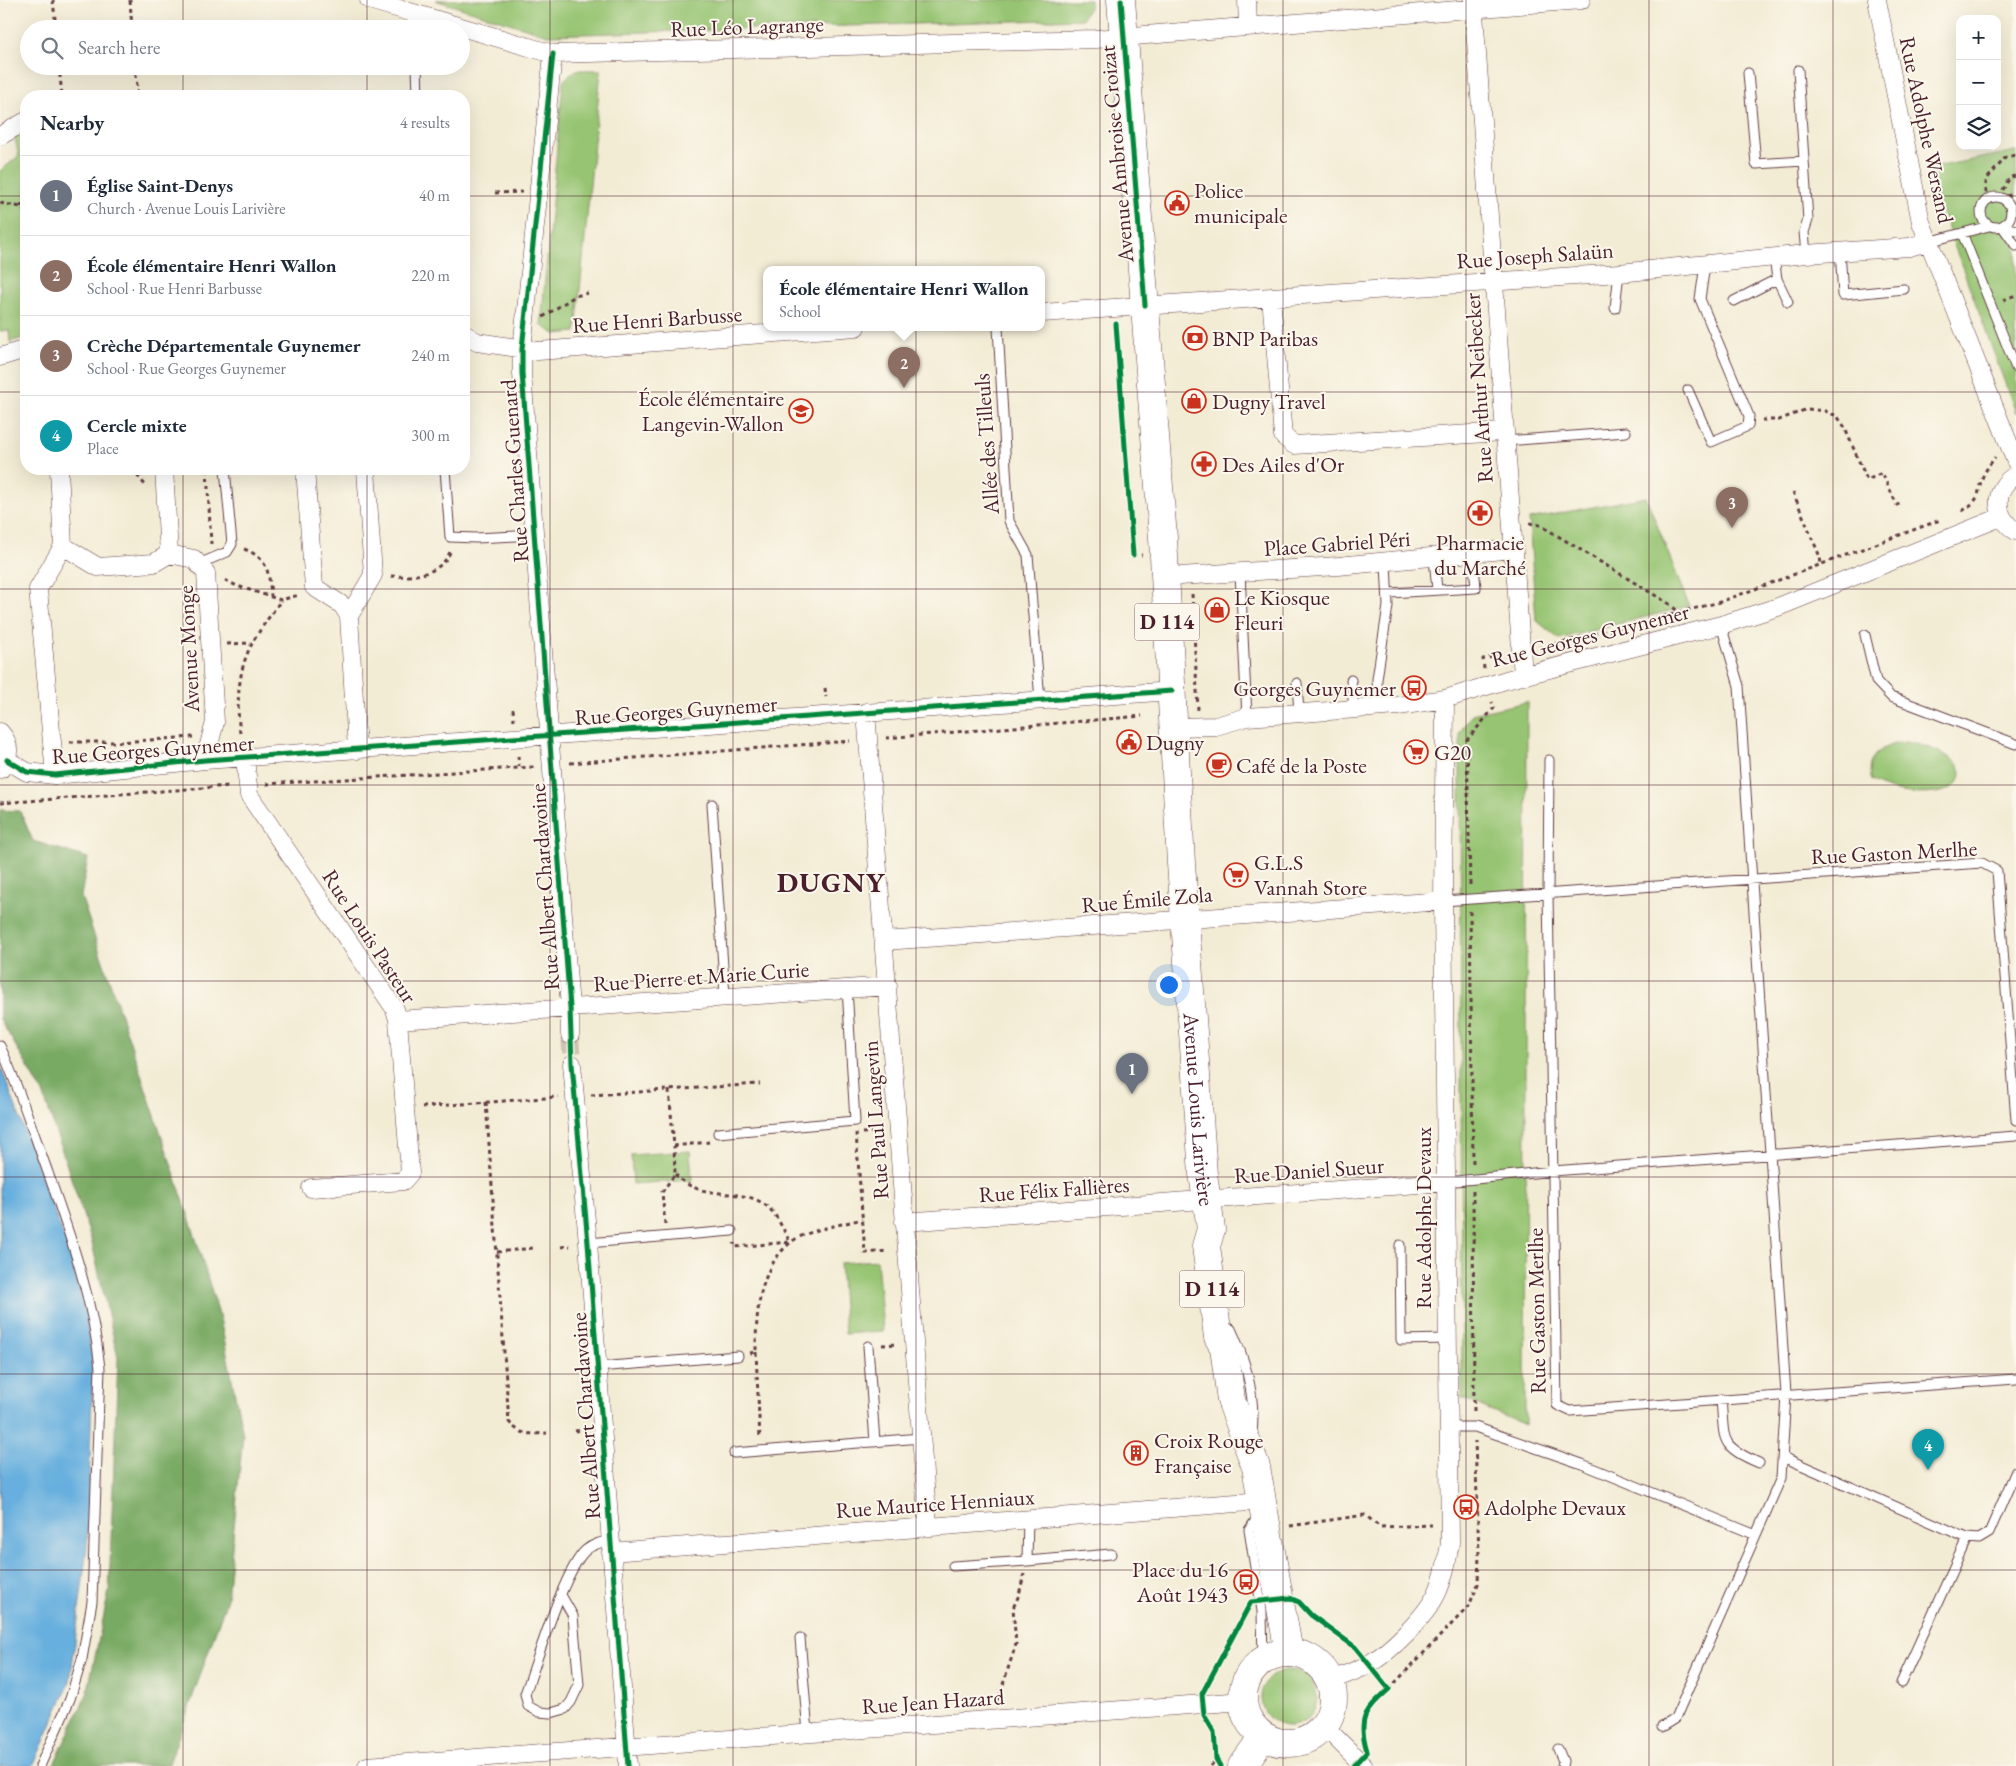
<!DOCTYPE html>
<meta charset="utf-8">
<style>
:root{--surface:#fff;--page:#f6f6f7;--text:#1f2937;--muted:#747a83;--line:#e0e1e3;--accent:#c8321e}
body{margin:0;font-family:"EB Garamond",serif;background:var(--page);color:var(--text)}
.controls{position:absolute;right:15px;top:15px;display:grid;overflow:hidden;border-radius:10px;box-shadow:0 5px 20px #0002}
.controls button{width:45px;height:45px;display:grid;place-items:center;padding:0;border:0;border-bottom:1px solid var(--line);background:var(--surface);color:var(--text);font:25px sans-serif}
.you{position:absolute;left:1168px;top:984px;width:18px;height:18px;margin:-12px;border:4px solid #fff;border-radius:50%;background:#1a73e8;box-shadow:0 0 0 8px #1a73e833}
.badge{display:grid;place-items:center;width:32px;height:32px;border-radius:50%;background:var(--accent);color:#fff;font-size:16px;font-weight:700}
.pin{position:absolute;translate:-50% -41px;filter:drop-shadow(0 1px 2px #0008)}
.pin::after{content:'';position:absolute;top:26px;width:18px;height:15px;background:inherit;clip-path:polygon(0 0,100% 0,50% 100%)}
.popup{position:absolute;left:763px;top:266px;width:282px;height:65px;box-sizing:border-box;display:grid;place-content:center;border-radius:10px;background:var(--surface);filter:drop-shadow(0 1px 4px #0005);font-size:16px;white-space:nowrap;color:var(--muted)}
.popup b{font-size:19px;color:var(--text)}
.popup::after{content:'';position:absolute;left:50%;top:100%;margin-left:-10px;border:10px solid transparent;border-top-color:var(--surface)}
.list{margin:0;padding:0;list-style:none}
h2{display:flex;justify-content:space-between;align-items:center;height:65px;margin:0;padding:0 20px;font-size:21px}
h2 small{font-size:16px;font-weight:400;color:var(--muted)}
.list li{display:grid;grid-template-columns:32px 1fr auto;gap:15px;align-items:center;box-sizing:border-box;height:80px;padding:0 20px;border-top:1px solid var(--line)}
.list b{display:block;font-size:19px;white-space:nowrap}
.list p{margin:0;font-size:16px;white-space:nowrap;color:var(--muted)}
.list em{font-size:16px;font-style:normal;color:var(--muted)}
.icon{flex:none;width:28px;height:28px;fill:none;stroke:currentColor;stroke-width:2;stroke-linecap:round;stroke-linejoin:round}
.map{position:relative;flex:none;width:2016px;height:1766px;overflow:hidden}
.search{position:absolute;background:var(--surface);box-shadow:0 5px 20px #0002;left:20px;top:20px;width:450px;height:55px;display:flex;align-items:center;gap:12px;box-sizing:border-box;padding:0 18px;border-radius:28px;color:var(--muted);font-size:19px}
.panel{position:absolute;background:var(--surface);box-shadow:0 5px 20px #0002;left:20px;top:90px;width:450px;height:385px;border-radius:20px}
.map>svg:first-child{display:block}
.green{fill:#97c472;stroke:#70724e}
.forest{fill:#79aa64;stroke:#626448}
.water{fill:#66afde;stroke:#586784}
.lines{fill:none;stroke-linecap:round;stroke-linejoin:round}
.street-tunnel{stroke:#d1c3b3;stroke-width:18;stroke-dasharray:18 9;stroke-linecap:butt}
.lane-casing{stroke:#633e44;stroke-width:11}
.street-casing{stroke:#633e44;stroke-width:19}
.primary-casing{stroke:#633e44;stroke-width:29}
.path{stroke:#633e44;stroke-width:3;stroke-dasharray:4 4;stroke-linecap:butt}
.lane{stroke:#fff;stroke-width:9}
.street{stroke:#fff;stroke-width:18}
.primary{stroke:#fff;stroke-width:28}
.cycleway-casing{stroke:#fbf7ec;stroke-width:8}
.cycleway{stroke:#00873e;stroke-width:5}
.grid{fill:none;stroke:#4a1f2b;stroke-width:1;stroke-opacity:0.55}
.labels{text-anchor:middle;stroke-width:4;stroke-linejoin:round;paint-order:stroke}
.shield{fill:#fbf7ec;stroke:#7f6065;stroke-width:1}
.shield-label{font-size:21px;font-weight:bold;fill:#4a1f2b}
.street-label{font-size:22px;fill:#4a1f2b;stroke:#fbf7ec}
.poi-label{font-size:22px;fill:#4a1f2b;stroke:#fbf7ec;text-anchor:start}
.district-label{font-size:28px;font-weight:bold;letter-spacing:1px;fill:#4a1f2b;stroke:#fbf7ec}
</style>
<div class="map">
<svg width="2016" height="1766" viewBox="0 0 2016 1766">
<rect width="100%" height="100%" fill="#fbf7ec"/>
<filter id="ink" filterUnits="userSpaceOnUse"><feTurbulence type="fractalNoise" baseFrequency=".02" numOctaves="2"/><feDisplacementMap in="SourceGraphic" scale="10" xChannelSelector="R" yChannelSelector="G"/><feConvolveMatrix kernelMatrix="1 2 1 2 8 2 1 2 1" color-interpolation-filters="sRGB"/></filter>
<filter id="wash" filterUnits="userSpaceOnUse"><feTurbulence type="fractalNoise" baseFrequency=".0096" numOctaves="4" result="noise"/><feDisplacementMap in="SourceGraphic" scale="20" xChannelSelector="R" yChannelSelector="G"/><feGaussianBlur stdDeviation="1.12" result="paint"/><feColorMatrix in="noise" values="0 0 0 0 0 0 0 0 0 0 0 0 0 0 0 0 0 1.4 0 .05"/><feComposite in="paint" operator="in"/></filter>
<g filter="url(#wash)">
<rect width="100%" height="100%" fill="#f3ecd5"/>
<path class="green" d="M435,0H1090V6L1082,19L548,35Z
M576,70H601L576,332L555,334L541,325L563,81Z
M26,128V337L10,342L9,330L0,331V171L19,156L14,135Z
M2016,151V413L1939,204L1931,168Z
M1646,497L1689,606L1559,639L1536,620L1529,519Z
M1527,702L1525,1425L1462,1398L1460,732L1472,714Z
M1906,742C1921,744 1978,760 1956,784C1941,801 1887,793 1871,781C1863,756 1884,744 1906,742Z
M690,1151L692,1180L633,1184L631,1155Z
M877,1260L883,1331L845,1334L840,1263Z
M1261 1698a28 28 0 1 1 56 0a28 28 0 1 1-56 0Z"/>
<path class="forest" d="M0,810L20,811L33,841L88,858L81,896L192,1226L220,1318L243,1435L227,1599L169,1764L156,1766H53L87,1694L109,1591L118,1358L91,1239L43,1093L0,1019Z"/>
<path class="water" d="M0,1064L68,1248L86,1314L93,1366L87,1547L70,1682L33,1766H0Z"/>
</g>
<g filter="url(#ink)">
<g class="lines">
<path class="street-tunnel" d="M570,1035L572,1064"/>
<g class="lane-casing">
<path id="lane" d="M413,13L414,29
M417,66L418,96
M1798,70L1808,220L1804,232L1806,254
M1748,73L1756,164L1804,161
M1981 212a15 15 0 1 1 30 0a15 15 0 1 1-30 0Z
M2002,226L2016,246
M2002,226L2016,230
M1962,233L2016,368
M1928,242L1989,226
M1840,251L1843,295L1904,289
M1777,279L1788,302
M1734,301L1777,279L1774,257
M1615,308L1619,273
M998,327L1009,521L1028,555L1040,700
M1688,390L1711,442L1748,426L1749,416L1700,299L1705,265
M1505,441L1626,432
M445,469L450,537L476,538L535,535
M1434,558L1437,590
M199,564L227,552L232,544L225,469
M1240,573L1247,717
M1389,593L1476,588L1473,555
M1865,635L1876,681L1891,697L2016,744
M1351,680L1354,709
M1297,683L1299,713
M1378,707L1377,679L1388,606L1386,562
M1549,760L1548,894L1557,1405L1570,1411L2016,1379
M712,804L725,996
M1443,901L1982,863L1997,871L2016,1120
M0,1046C18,1085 31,1126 46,1167C69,1232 93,1298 100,1368L92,1602L82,1659L70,1699L40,1766
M718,1133L855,1121L847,988
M1446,1182L1553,1171L2016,1136
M588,1243L732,1231
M1400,1245L1401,1340L1447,1339
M1231,1329C1246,1361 1256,1397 1252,1433
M868,1346L875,1442
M597,1367L738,1356
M1721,1399C1725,1441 1718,1445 1759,1463
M1447,1427H1475L1582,1464L1756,1535
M734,1453L921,1438
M1783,1457L1967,1538L1979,1539L1989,1533L2016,1471
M1258,1517L1249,1530L1262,1611L1263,1661
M1027,1561L1111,1554
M953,1566L1027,1561L1028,1518
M561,1595L573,1616L579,1685L571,1702L565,1709L551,1713L539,1712L528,1706L525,1694C537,1662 564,1569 586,1550C593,1544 602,1542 611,1540
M800,1638L808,1733
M1901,1683L1967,1538
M1662,1727L1675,1719L1781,1478L1786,1394L1739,686L1721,625
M1558,1749L1563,1761L1562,1766"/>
</g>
<g class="street-casing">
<path id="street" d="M369,0L553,54L1096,39L1581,0
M1247,0L1248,26
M1473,0L1523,675
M1877,0L1921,222L2016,462
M553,54L522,349V373L570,1008V1035
M0,136L26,121
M1271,297L1283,436L1294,445L1503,432
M1042,313L1619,273L1806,254L1909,247L1928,242
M464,334L477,342L538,351L856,327
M0,357L26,349
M164,469L169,554L194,559L206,573L215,722L205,760
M305,469L314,587L342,605L349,616
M2016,475C1992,488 1994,518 2016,531
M63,546L98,567L154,563L169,554
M1164,577L1338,566L1513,549
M866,712L928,1526
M1174,727L1216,726L1247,717L1398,706L1445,699L1506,680L1721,625L1778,607L2001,517
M0,732C11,744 10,756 1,769
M357,750L349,616L373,575L366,469
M245,758L249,795L395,1009L398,1020L410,1173L403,1181L311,1188
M7,760L27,772L55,775L205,760L1172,691
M55,775L38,589L63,546L59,469
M884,941L1443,901
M398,1020L888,986
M572,1064L588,1243L628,1766
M904,1222L1446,1182
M611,1552L1262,1501
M1330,1681C1343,1675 1357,1671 1369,1664C1390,1652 1425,1617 1436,1595C1444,1579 1447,1561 1450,1543L1443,901L1445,699
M1324,1726L1364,1766
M367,1766L1244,1701"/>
</g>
<g class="primary-casing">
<g id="primary">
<path id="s1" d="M1121,0L1163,538L1181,863L1203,1174L1211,1229L1206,1246L1218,1337L1224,1347L1231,1400L1256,1467L1289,1653"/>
<circle cx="1288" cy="1698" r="45"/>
<path d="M1242,1766L1263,1737"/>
</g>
</g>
<path class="path" d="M53,0L56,29
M130,0L132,29
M59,66L62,96
M135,66L138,96
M495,193L522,192
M464,195H465
M1999,197L2010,177L2016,176
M1999,197L2016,194
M1986,201V180L2006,157L2016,155
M0,203L21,207L26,214
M21,207L26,193
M2003,300L2016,295
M543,317L575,296L588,293
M1762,420H1779L1807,409L1825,411L1837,416L1844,426L1867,480L1882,473L1897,505L1901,503
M132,469L146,486
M207,469L211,544
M1793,492L1820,557L1821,564
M1962,511C1985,497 1975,492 1984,474C1987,468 1991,463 1995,457
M1529,523L1540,525L1671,605L1678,612
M244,549C268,558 269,572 271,596
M1133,555H1142
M391,576C415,577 441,575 451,550
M225,580L237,586L281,600L299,595
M1192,594L1198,710
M227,644L252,643
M1539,648L1720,602L1940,520
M1484,669L1483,659L1503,655
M825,688L826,697
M513,709L514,720
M240,733C236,705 238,667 253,642C261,627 272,614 281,600
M886,738L1142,716
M70,742H120L193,737
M518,756L519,767
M570,763L850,741
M266,784L534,767
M0,803L229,786
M1470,885L1467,740L1494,708L1492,702
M1470,911L1473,1165
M669,1090L674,1146L709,1142
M591,1095L760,1084
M486,1102L509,1422C521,1436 529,1434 547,1433
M422,1107L558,1097
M856,1133L865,1253L888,1251
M862,1133L881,1132
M675,1174C703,1205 743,1183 770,1209C779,1219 784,1231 790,1242L735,1247L734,1243
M1473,1191L1474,1415
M665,1224L662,1192L675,1174L674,1146
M561,1247L570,1246
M497,1252L533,1248
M882,1345L896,1344
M756,1352L760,1439
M750,1353L756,1352C756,1314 758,1270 790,1243C803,1231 844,1224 862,1219
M575,1431L584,1430
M1290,1526L1365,1515L1380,1527L1432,1525
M1389,1689L1469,1606L1478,1584L1479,1554L1475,1441
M998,1700L1016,1644L1013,1608L1019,1595L1024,1574
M1211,1766L1216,1759"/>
<use href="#lane" class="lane"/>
<use href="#street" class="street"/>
<use href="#primary" class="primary"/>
<g class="cycleway-casing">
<path id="cycleway" d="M1121,0L1145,305
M553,54L522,349V373L570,1008L572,1064L588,1243L628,1766
M1116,324L1133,555
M7,760L27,772L55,775L205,760L1172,691
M1220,1766L1216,1759L1214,1732L1204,1715L1202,1694L1251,1602L1290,1598L1299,1602L1311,1615L1355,1647L1389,1689C1365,1711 1357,1718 1367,1751L1353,1766"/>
</g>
<use href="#cycleway" class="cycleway"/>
</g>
</g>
<path class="grid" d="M183,0V29M367,0V29M550,0V1766M733,0V1766M916,0V1766M1100,0V1766M1283,0V1766M1466,0V1766M1649,0V1766M1833,0V1766M183,66V96M367,66V96M0,196H26M464,196H2016M0,392H26M464,392H2016M183,469V1766M367,469V1766M0,589H2016M0,785H2016M0,981H2016M0,1177H2016M0,1374H2016M0,1570H2016"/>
<defs>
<g id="civic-ring" transform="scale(1.25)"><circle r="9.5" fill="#fbf7ec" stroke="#c8321e" stroke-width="1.5"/><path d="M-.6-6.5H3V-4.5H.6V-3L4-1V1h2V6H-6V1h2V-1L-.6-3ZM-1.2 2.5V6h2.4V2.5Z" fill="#c8321e"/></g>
<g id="bank-ring" transform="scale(1.25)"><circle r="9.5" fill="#fbf7ec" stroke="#c8321e" stroke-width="1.5"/><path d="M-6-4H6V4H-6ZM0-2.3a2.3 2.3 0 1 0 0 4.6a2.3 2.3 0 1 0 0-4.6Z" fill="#c8321e"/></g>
<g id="shop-ring" transform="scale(1.25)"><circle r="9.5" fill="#fbf7ec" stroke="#c8321e" stroke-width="1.5"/><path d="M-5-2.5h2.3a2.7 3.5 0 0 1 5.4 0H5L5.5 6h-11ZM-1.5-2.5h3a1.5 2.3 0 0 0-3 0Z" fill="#c8321e"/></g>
<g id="school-ring" transform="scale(1.25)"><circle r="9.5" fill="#fbf7ec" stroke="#c8321e" stroke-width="1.5"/><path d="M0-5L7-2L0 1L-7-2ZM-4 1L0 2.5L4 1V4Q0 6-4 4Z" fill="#c8321e"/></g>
<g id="pharmacy-ring" transform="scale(1.25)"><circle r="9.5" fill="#fbf7ec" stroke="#c8321e" stroke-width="1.5"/><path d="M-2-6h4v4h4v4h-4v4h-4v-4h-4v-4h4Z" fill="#c8321e"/></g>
<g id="bus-ring" transform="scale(1.25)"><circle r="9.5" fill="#fbf7ec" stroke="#c8321e" stroke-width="1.5"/><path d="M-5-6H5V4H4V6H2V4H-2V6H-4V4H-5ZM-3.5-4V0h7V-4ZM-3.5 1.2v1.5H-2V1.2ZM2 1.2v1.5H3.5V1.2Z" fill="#c8321e"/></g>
<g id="supermarket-ring" transform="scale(1.25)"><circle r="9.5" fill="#fbf7ec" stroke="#c8321e" stroke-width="1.5"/><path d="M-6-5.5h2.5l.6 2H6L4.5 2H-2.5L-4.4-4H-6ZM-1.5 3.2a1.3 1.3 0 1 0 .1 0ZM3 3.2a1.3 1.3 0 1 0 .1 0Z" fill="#c8321e"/></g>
<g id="cafe-ring" transform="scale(1.25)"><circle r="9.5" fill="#fbf7ec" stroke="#c8321e" stroke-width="1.5"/><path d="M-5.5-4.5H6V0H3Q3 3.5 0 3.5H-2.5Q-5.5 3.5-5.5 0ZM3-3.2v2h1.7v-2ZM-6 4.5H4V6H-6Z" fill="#c8321e"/></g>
<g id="building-ring" transform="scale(1.25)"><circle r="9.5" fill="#fbf7ec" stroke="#c8321e" stroke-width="1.5"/><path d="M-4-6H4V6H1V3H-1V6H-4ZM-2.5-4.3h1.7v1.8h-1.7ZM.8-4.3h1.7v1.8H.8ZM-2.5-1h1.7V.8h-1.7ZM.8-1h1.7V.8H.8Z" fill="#c8321e"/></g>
</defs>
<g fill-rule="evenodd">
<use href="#civic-ring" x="1177" y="203"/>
<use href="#bank-ring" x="1195" y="338"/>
<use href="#shop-ring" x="1194" y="401"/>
<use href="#school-ring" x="801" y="411"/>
<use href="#pharmacy-ring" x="1204" y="464"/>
<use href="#pharmacy-ring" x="1480" y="513"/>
<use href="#shop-ring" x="1217" y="610"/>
<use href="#bus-ring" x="1414" y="688"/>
<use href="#civic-ring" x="1129" y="742"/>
<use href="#supermarket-ring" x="1416" y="752"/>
<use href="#cafe-ring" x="1219" y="765"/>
<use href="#supermarket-ring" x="1236" y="875"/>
<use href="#building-ring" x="1136" y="1453"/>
<use href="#bus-ring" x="1466" y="1507"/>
<use href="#bus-ring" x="1246" y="1582"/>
</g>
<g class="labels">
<g class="shield">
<rect x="1134.5" y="603.5" width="65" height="37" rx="4"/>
<rect x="1179.5" y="1270.5" width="65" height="37" rx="4"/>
</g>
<g class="shield-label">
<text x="1167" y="629">D 114</text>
<text x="1212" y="1296">D 114</text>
</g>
<g class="street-label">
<text transform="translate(747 26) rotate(-2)" y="8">Rue Léo Lagrange</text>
<text transform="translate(1927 130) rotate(78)" y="8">Rue Adolphe Wersand</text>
<text transform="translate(1116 154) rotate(-95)" y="8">Avenue Ambroise Croizat</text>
<text transform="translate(1535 255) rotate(-4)" y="8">Rue Joseph Salaün</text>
<text transform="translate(657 319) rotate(-4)" y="8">Rue Henri Barbusse</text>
<text transform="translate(1478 388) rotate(-94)" y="8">Rue Arthur Neibecker</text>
<text transform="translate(986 444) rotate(-94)" y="8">Allée des Tilleuls</text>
<text transform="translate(514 471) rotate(-94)" y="8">Rue Charles Guenard</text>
<text transform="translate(1337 543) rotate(-4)" y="8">Place Gabriel Péri</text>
<text transform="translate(1590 635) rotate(-14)" y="8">Rue Georges Guynemer</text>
<text transform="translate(188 649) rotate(-93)" y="8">Avenue Monge</text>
<text transform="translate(676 710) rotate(-4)" y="8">Rue Georges Guynemer</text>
<text transform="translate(153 749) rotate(-4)" y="8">Rue Georges Guynemer</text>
<text transform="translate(1894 852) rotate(-3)" y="8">Rue Gaston Merlhe</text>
<text transform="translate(544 887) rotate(-94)" y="8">Rue Albert Chardavoine</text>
<text transform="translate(1147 899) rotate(-5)" y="8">Rue Émile Zola</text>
<text transform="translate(370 936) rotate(57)" y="8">Rue Louis Pasteur</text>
<text transform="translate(701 976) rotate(-4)" y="8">Rue Pierre et Marie Curie</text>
<text dy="8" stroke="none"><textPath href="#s1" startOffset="1112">Avenue Louis Larivière</textPath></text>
<text transform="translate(875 1120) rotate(-94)" y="8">Rue Paul Langevin</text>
<text transform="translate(1309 1170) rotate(-4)" y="8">Rue Daniel Sueur</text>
<text transform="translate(1054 1189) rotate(-4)" y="8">Rue Félix Fallières</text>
<text transform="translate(1423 1218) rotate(-90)" y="8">Rue Adolphe Devaux</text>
<text transform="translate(1536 1311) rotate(-91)" y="8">Rue Gaston Merlhe</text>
<text transform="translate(585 1416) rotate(-94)" y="8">Rue Albert Chardavoine</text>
<text transform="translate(935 1503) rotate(-4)" y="8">Rue Maurice Henniaux</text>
<text transform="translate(933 1701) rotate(-4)" y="8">Rue Jean Hazard</text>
</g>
<g class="poi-label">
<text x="1194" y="198">Police<tspan x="1194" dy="25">municipale</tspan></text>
<text x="1212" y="346">BNP Paribas</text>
<text x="784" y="406" text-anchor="end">École élémentaire<tspan x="784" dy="25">Langevin-Wallon</tspan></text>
<text x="1212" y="409">Dugny Travel</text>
<text x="1222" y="472">Des Ailes d'Or</text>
<text x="1480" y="550" text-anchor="middle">Pharmacie<tspan x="1480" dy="25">du Marché</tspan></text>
<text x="1234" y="605">Le Kiosque<tspan x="1234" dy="25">Fleuri</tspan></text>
<text x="1396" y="696" text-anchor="end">Georges Guynemer</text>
<text x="1146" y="750">Dugny</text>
<text x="1434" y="760">G20</text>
<text x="1236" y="773">Café de la Poste</text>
<text x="1254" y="870">G.L.S<tspan x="1254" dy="25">Vannah Store</tspan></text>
<text x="1154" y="1448">Croix Rouge<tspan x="1154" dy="25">Française</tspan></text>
<text x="1484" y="1515">Adolphe Devaux</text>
<text x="1228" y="1577" text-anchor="end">Place du 16<tspan x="1228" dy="25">Août 1943</tspan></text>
</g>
<g class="district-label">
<text x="831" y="892">DUGNY</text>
</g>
</g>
</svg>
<div class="controls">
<button>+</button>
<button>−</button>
<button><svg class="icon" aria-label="layers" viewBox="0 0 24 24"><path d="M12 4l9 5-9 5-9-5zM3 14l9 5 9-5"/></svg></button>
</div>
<div class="you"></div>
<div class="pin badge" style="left:1132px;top:1094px;background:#6b7280">1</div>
<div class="pin badge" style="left:904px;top:388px;background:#8d6e63">2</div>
<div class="popup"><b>École élémentaire Henri Wallon</b>School</div>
<div class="pin badge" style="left:1732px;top:528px;background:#8d6e63">3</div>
<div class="pin badge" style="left:1928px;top:1470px;background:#0f9aa8">4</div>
<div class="search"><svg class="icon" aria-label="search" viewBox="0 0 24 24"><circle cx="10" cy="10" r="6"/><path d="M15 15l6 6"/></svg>Search here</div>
<section class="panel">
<h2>Nearby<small>4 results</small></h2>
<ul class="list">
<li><span class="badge" style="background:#6b7280">1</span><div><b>Église Saint-Denys</b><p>Church · Avenue Louis Larivière</p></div><em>40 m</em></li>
<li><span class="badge" style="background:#8d6e63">2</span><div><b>École élémentaire Henri Wallon</b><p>School · Rue Henri Barbusse</p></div><em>220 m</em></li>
<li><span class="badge" style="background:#8d6e63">3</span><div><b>Crèche Départementale Guynemer</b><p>School · Rue Georges Guynemer</p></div><em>240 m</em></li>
<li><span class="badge" style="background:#0f9aa8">4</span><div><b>Cercle mixte</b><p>Place</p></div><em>300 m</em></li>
</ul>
</section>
</div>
